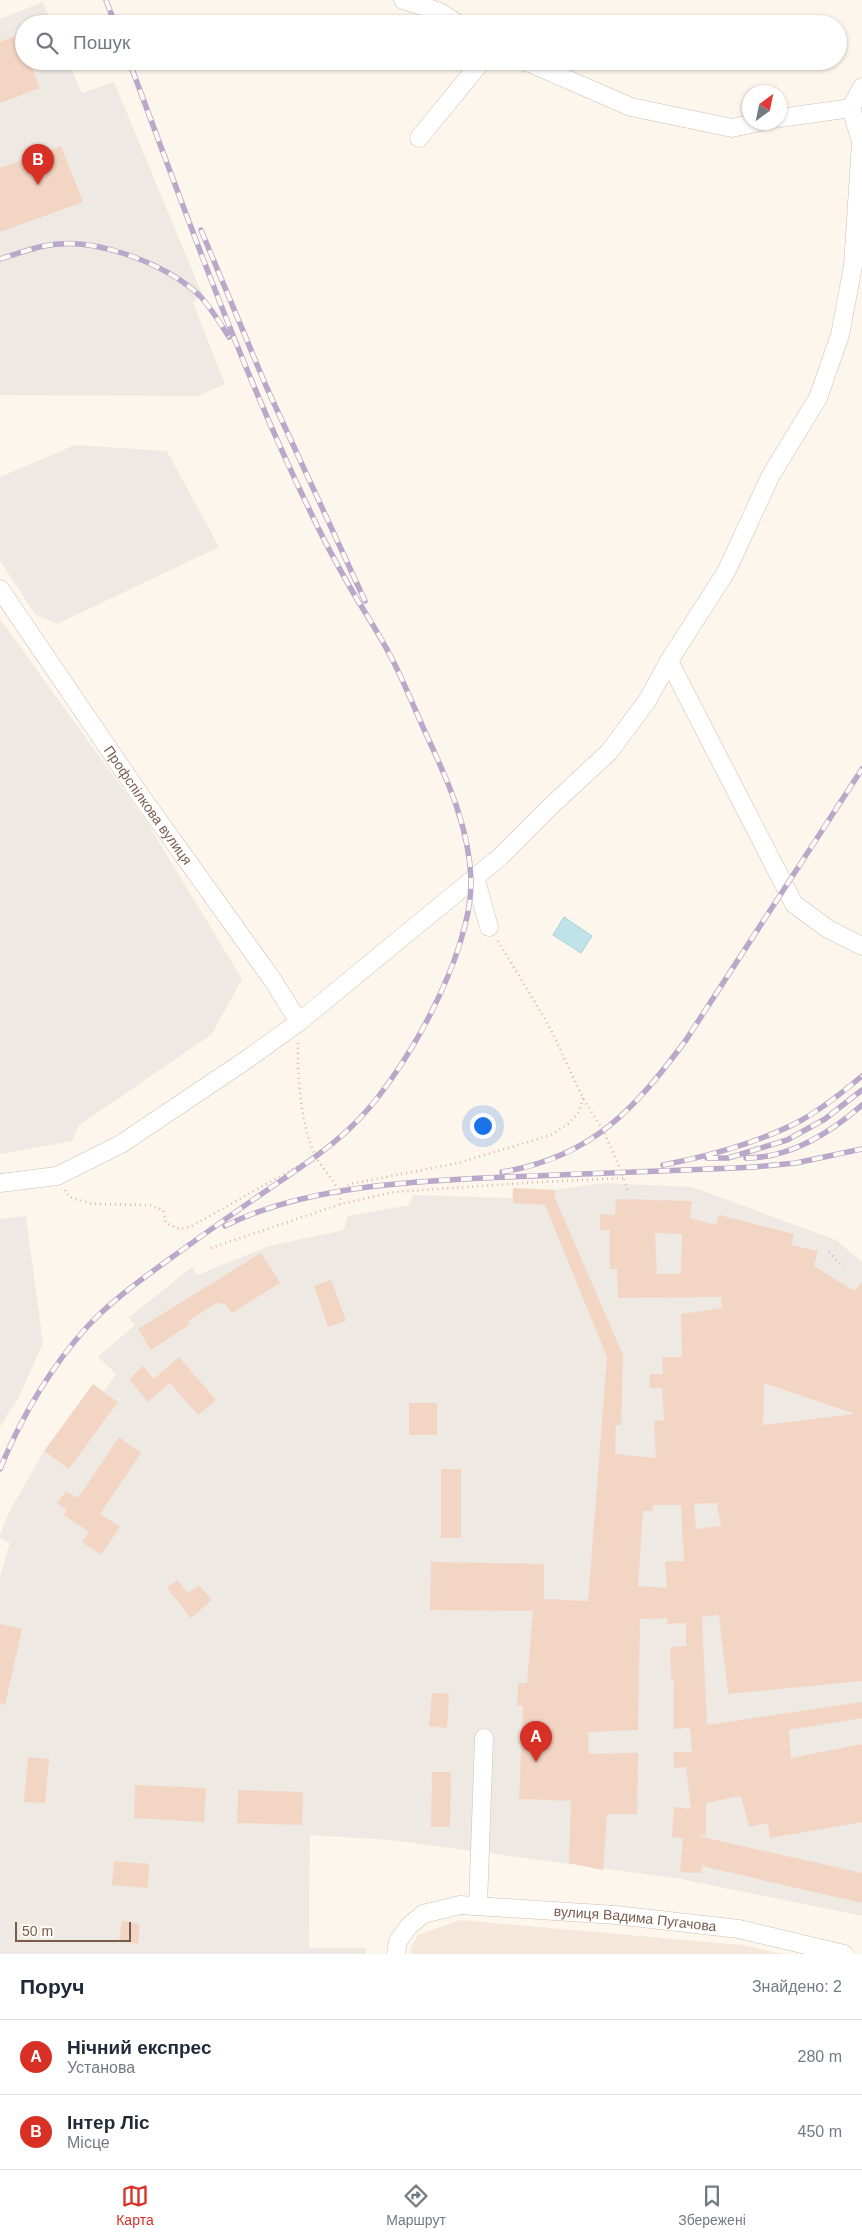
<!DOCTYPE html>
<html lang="uk">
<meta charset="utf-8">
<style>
:root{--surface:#fff;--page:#f2f2f3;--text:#1f2937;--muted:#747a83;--line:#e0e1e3;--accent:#d93025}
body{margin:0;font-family:Helvetica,sans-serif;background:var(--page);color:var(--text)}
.compass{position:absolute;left:742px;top:85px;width:45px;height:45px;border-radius:50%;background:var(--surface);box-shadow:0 1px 4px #0004;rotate:33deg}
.scale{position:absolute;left:15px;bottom:12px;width:116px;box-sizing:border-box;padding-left:5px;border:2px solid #7a5c4d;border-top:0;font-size:14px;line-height:18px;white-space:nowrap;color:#7a5c4d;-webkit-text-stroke:4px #fffaf3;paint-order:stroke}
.you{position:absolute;left:482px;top:1125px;width:18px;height:18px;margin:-12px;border:4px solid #fff;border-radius:50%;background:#1a73e8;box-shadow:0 0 0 8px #1a73e833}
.badge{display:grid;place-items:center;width:32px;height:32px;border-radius:50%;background:var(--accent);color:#fff;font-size:16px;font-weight:700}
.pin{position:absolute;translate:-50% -41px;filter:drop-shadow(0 1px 2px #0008)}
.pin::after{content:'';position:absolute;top:26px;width:18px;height:15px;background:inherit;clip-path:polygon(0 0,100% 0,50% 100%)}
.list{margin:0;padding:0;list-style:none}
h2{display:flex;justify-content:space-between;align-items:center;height:65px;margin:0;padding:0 20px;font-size:21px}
h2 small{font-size:16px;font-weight:400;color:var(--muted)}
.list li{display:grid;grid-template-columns:32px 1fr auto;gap:15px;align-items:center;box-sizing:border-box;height:75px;padding:0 20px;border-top:1px solid var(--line)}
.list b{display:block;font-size:19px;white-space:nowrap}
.list p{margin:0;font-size:16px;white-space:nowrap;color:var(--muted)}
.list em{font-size:16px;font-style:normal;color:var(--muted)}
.icon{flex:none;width:28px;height:28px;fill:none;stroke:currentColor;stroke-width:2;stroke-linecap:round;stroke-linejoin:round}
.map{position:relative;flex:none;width:862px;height:1954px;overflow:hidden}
.search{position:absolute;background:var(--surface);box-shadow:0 1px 4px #0004;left:15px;right:15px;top:15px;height:55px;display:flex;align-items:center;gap:12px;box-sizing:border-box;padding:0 18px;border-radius:28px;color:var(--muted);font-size:19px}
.sheet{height:215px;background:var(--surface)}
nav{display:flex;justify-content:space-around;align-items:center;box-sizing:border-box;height:70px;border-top:1px solid var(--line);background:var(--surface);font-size:14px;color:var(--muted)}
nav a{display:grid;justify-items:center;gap:2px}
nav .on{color:var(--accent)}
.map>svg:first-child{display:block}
.residential{fill:#f5e8da}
.industrial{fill:#efe9e4}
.water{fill:#bfe3e8;stroke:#a5d3da}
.building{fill:#f3d5c3;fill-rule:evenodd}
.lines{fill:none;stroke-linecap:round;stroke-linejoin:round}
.minor-casing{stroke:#d1beb0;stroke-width:19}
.path{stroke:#d9b8a5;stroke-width:2.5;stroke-dasharray:1 4;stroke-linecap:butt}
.minor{stroke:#fff;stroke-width:18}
.rail-casing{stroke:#b9a8c9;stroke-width:5.5}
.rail{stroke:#fffaf3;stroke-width:4;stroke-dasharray:11;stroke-linecap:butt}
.labels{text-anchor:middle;stroke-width:5;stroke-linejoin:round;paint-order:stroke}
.street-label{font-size:14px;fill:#7a5c4d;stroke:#fffaf3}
</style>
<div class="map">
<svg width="862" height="1954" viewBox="0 0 862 1954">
<rect width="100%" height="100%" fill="#fdf6ec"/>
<path class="residential" d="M460,1920L742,1945L783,1954H411V1947L418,1935Z"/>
<path class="industrial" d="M43,2L52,24H24V61H68L82,93L114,82L202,294L193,303L225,384L198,396L0,395V19Z
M75,445L167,451L219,547L57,624L35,614L0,561V477Z
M0,619L148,824L242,979L212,1034L78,1126L72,1141L0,1154Z
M602,1183L692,1187L836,1240L862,1262V1916L681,1879L391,1840L310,1835L309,1948H366V1954H0V1576L10,1543L0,1538V1535L10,1510L44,1451L69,1469L118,1402L104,1391L116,1374L98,1357L135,1325L128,1318L192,1267L197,1275L269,1246L344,1230L348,1216L410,1205L412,1195L512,1198L513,1188L555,1190Z
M26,1216L43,1343L20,1395L0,1427V1219Z"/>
<path class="water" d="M564,917L592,936L581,953L553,935Z"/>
<path class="building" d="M18,35L24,48V61H29L40,88L0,103V42Z
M61,146L83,202L0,232V168Z
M513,1188L555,1190V1198L623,1355L621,1425H616L615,1454L656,1458L654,1421L664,1420L662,1388H650V1374H663L662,1357H682L681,1314L722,1308L721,1297L618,1298L617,1269H610V1230H600V1214L615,1215L616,1199L692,1201L690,1218L716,1225L719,1215L794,1234L792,1245L818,1251L814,1266L854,1291L862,1282V1681L728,1694L719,1615L702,1617L707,1725L862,1702V1718L789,1730L791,1758L862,1744V1822L770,1838L768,1823L749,1827L741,1796L706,1803V1835L698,1836L862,1873V1903L702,1866L701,1873L680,1872L683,1838L672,1837L674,1807L691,1809L686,1767L674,1768V1752H692L690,1728L674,1729V1681H671L670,1647L686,1646V1623L667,1624V1618L640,1619L638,1730L588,1732L589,1754L638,1753L637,1814H607L603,1870L569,1863L571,1801L519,1799L523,1706H517L518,1683H527L533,1611L430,1610L431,1562L544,1564V1599L588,1601L607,1357L545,1205L513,1203ZM655,1233L682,1234L681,1274H657ZM764,1383L855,1414L763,1425ZM717,1503L721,1526L696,1529L694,1504ZM653,1505H681L684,1561L665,1562L667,1588L638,1586L643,1511H653Z
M261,1253L280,1283L232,1313L224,1303L220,1305L218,1302L188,1321L190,1324L151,1350L138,1329Z
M331,1280L346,1321L328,1327L314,1286Z
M179,1357L216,1400L198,1415L170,1383L148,1402L129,1379L143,1366L154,1379Z
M93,1384L118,1402L69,1469L44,1451Z
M409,1403H437V1435H409Z
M119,1437L141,1453L100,1514L120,1527L101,1555L82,1542L89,1532L64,1515L67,1510L57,1503L66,1491L78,1498Z
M441,1469H461V1538H441Z
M177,1580L188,1593L199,1585L212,1600L191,1618L167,1588Z
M0,1624L22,1629L5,1705L0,1704Z
M432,1693L449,1694L447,1728L429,1726Z
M28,1757L49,1759L45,1803L24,1802Z
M432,1772H451L450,1827H431Z
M135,1785L206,1788L204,1822L134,1818Z
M238,1790L303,1792L302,1825L237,1823Z
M114,1861L149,1864L148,1888L112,1885Z
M122,1921L140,1924L138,1944L119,1941Z"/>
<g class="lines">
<g class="minor-casing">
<g id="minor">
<path d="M403,0L440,12L458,24"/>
<path d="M525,61L631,107L732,128L759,122"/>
<path d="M780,118L851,108"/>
<path d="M419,138L482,61"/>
<path id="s1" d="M0,589L138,792L272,979L299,1022"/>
<path d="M669,661L794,904L828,929L862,946"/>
<path d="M475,877L489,927"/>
<path d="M0,1183L57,1176L121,1144L249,1058L299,1022L501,856L551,806L609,752L647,701L669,661L726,572L771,475L818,398L840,335L853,266L861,142L851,108L862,87"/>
<path d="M478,1906L484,1738"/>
<path id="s2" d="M396,1954L398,1941L409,1926L423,1914L460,1905L616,1915L739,1929L844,1954"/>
</g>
</g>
<path class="path" d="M498,941L548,1024L583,1098L604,1132L621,1171L628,1191
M298,1043C297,1075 301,1129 316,1157C326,1175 340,1183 341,1204
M65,1190L69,1197L93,1204L149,1205L163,1210L166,1223L179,1229L190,1227L316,1156
M340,1192L350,1184L458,1163L551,1135L568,1124L579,1112L583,1098
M211,1248L341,1204L394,1192L524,1183L624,1178
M829,1252L843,1267"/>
<use href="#minor" class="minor"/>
<g class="rail-casing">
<path id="rail" d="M106,0L115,24
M201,230L266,386L365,601
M0,259C14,255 29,249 44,246C91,235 166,263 200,296C211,308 220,323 229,337
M707,1158H728L787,1140L825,1119L862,1090
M746,1158C790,1158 830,1133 862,1105
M663,1165C709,1156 758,1143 800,1121C822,1109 843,1092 862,1076
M502,1172C592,1157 634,1110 686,1040L862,769
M225,1226C306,1185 418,1181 507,1177C590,1173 672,1171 754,1167L796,1163L862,1149
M0,1469C21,1418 50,1368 87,1327C110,1302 138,1282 164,1263C196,1240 228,1217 260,1195C290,1174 321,1155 348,1130C402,1081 473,953 471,879C469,828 448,781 427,736C415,710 405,684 392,659C382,639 370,620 358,601C341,572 325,543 311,513C240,367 186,213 129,61"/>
</g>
<use href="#rail" class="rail"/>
</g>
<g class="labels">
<g class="street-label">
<text dy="5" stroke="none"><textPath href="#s1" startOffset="262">Профспілкова вулиця</textPath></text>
<text dy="5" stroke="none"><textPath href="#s2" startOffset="264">вулиця Вадима Пугачова</textPath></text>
</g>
</g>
</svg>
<svg class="compass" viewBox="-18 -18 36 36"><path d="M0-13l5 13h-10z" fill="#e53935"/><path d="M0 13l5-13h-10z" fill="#747a83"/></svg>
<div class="scale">50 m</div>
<div class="you"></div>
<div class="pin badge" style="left:536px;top:1762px">A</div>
<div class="pin badge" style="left:38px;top:185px">B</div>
<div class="search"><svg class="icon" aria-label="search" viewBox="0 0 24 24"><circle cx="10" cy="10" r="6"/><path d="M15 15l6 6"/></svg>Пошук</div>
</div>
<section class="sheet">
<h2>Поруч<small>Знайдено: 2</small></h2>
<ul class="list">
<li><span class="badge">A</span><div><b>Нічний експрес</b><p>Установа</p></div><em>280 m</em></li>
<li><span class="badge">B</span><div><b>Інтер Ліс</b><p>Місце</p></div><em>450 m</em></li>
</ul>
</section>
<nav>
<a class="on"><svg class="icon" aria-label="map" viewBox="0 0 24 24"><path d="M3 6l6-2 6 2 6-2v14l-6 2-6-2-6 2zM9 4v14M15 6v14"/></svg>Карта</a>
<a><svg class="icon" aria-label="directions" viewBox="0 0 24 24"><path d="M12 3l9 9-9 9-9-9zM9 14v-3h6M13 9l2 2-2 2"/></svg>Маршрут</a>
<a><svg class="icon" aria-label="saved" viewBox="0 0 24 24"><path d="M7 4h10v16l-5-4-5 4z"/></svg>Збережені</a>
</nav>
